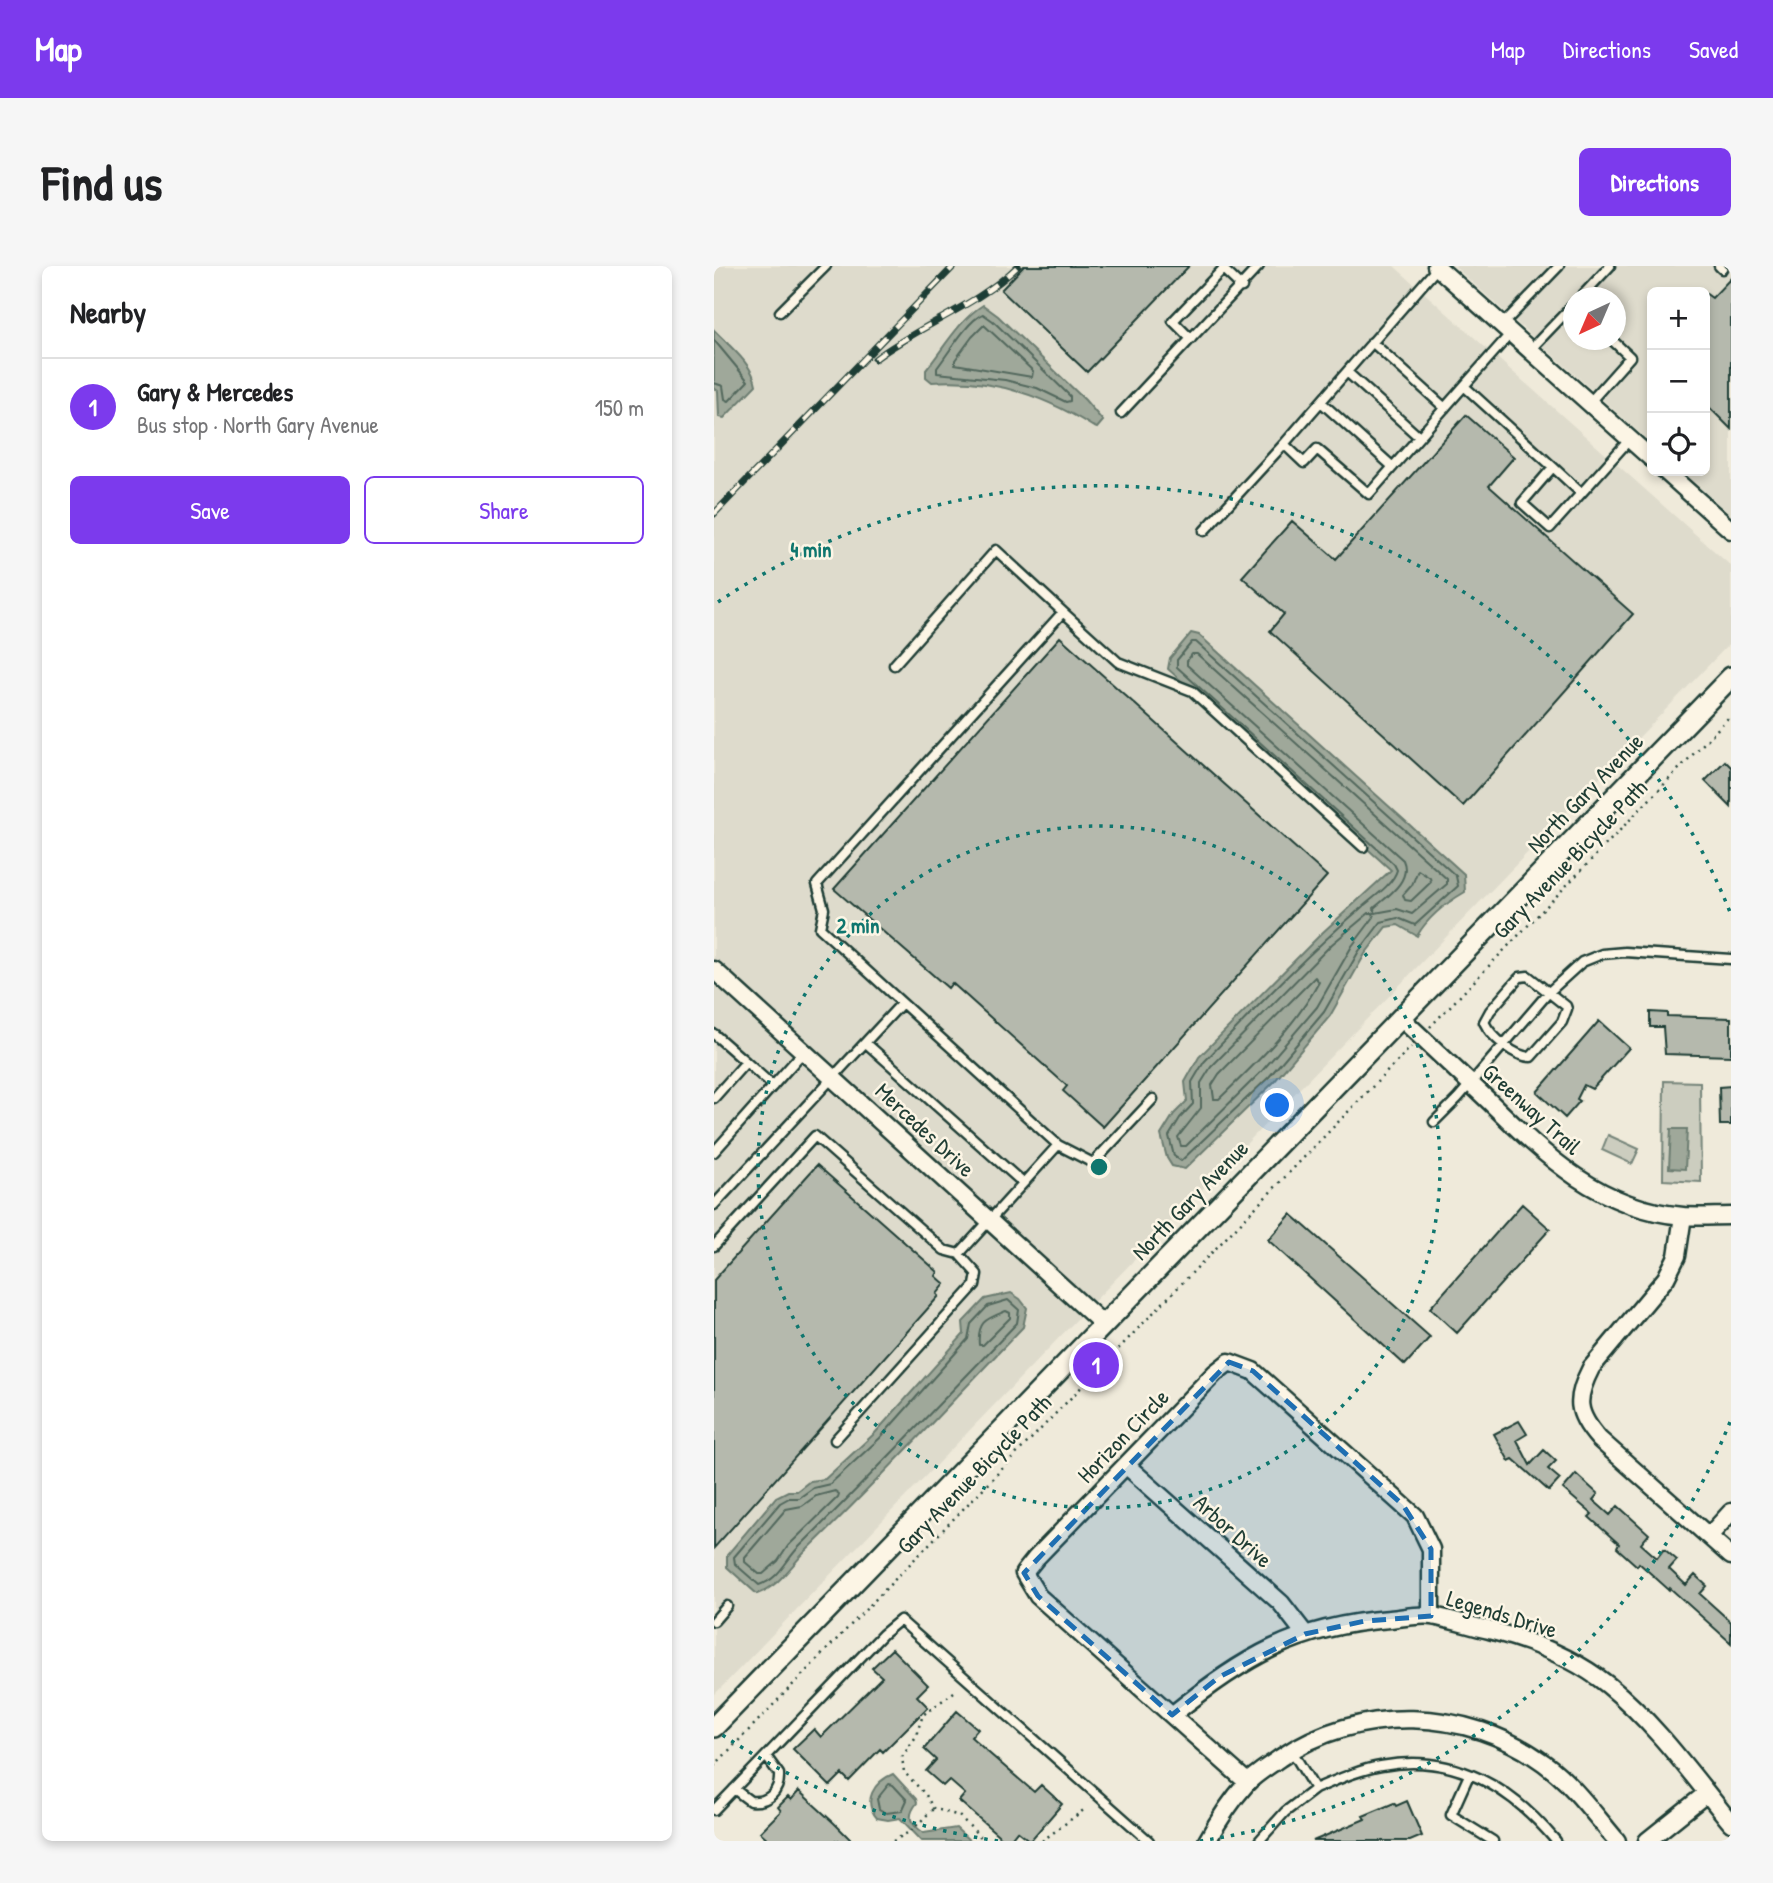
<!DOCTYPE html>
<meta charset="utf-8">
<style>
:root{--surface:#fff;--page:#f6f6f6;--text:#202124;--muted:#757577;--line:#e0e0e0;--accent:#7c3aed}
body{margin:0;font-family:"Patrick Hand",sans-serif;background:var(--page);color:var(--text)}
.controls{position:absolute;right:21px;top:21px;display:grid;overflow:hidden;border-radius:10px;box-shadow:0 4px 10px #0003}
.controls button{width:63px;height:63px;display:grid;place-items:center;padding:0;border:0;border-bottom:2px solid var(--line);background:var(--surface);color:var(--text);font:35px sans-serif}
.compass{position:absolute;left:849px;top:21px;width:63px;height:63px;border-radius:50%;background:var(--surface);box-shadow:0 4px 10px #0003;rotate:224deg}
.you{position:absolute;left:564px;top:840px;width:24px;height:24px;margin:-18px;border:5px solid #fff;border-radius:50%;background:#1a73e8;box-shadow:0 0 0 10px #1a73e833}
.badge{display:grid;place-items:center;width:46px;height:46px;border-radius:50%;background:var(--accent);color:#fff;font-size:23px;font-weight:700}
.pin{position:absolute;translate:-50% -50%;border:4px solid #fff;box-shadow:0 2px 7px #0006}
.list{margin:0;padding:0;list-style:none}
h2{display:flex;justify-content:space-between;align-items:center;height:91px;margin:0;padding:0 28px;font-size:30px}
h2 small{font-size:23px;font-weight:400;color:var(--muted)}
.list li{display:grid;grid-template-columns:46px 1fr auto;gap:21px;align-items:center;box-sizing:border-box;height:98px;padding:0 28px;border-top:2px solid var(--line)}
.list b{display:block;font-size:26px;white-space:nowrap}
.list p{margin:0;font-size:23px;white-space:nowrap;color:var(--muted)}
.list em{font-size:23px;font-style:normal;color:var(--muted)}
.actions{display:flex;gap:14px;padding:21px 28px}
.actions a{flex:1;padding:16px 0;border:2px solid var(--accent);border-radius:10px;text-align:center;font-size:24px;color:var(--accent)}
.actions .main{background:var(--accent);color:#fff}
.icon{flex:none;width:38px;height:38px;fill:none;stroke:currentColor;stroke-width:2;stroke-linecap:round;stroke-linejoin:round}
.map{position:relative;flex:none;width:1017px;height:1575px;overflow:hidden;border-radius:10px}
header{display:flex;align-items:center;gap:42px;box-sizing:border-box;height:98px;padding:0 35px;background:var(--accent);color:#fff}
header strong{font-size:33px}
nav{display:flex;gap:38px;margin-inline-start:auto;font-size:24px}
.intro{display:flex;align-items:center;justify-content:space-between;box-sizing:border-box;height:168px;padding:0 42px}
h1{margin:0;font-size:49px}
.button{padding:18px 32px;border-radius:10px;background:var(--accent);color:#fff;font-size:24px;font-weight:700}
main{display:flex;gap:42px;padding:0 42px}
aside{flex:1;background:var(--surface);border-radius:10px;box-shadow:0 4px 10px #0003}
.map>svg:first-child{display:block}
.built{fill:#dedbcc;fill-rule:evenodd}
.green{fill:#cccdbf;stroke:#76857a;stroke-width:2}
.water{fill:#9fa89a;stroke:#6c7d71;stroke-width:2}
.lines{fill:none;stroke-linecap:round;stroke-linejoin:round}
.shore{stroke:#52685d;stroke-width:2}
.building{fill:#b5b9ad;stroke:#1f3d34;stroke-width:2}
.service-casing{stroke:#1f3d34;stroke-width:13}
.minor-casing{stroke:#1f3d34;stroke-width:21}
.tertiary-casing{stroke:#1f3d34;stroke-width:24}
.path{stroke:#1f3d34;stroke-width:2.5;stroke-dasharray:2 5;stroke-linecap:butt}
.service{stroke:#fcf5e5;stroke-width:8}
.minor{stroke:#fcf5e5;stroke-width:16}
.tertiary{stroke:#fcf5e5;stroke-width:19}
.rail-casing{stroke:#1f3d34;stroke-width:7}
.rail{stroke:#fcf5e5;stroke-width:4.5;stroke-dasharray:13;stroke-linecap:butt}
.marked{fill:#1f6fb2;fill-opacity:0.2;stroke:#1f6fb2;stroke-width:5;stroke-dasharray:14 9;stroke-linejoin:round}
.ring{fill:none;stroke:#0f766e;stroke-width:3.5;stroke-dasharray:3.5 7}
.labels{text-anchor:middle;stroke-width:5;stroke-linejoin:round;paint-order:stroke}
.street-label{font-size:23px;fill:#1f3d34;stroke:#fcf5e5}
.centre{fill:#0f766e;stroke:#fcf5e5;stroke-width:3.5}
.ring-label{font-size:21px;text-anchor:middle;font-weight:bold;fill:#0f766e;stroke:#fcf5e5;stroke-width:5;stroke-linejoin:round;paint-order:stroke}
</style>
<header>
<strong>Map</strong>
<nav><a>Map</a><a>Directions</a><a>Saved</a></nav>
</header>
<div class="intro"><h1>Find us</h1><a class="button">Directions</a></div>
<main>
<aside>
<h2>Nearby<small></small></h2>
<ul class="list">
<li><span class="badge">1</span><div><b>Gary &amp; Mercedes</b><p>Bus stop · North Gary Avenue</p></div><em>150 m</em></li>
</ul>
<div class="actions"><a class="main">Save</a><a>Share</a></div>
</aside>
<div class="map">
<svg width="1017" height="1575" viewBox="0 0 1017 1575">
<rect width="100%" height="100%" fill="#efeada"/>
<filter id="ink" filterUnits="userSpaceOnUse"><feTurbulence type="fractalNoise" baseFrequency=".0143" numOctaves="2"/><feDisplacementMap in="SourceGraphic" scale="14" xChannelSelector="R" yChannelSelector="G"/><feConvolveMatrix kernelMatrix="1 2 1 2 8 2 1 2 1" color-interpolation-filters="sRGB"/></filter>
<g filter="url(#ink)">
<path class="built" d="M0,0H680L1017,300V376L0,1429Z
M740,0H1017V249L967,205H991V26H938V178ZM860,32H902V74H860Z"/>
<path class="green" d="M950,815L986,816L987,916L949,914Z
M894,869L925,883L918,898L888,884Z"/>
<path class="water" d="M269,39L284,50L371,134L389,155L383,162L378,160C329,129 277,111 218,116L212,111V104C230,82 245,54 269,39Z
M0,64C13,78 39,98 42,119L10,152L5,151L4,125L0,122Z
M477,367L485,369L750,608L751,626C732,637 714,651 703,670L684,659L672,661L651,688L616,750L560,816L471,903L458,900L453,892L447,869L460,848L473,835L471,816L485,791L608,667L677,604L454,403L456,392Z
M957,863H973L971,903L955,902Z
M297,1027L306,1033L313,1042L309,1061C238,1135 168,1212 94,1283C76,1300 67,1319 43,1328L13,1301V1289L62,1231L74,1225H83L96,1215L111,1213L161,1167L250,1068L249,1056L271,1033Z
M179,1508L202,1533L203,1537C192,1551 196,1558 210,1567L242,1562L256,1575H208L186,1552L174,1554L163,1552C148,1535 160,1516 179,1508Z"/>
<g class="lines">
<path class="shore" d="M269,48L279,55L356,130V135L352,136L323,122L291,114L223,107V102C234,88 253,55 269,48Z
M270,59L319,105L318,111L241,98V94L258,71Z
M0,74L34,115L15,135L11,133L9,120L0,117
M478,376H482L742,610L744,620L701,659L684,652L667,656L645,685L610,746L555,811L467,895L460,890L455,870L466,852L479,838L478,816L490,796C541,743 591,690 647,642C658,632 679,619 683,604L680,598L463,401V394Z
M478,388H483L733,613V618L698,648L683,643L661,647L660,642C674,630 698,614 689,594L473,399V395Z
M704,604L716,612L717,616L697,635L691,634L689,629L698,619Z
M655,647H659L660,651L638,680L603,741L548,805L472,880H467L464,871L487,842V817L497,801L618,678Z
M601,711L605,716C581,761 541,798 505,833H500L498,819L505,808Z
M294,1034L305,1044L303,1057C230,1133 158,1209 83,1283C71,1296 64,1314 45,1319L21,1298L20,1291L66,1237L75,1232H85L99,1222L116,1218L166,1172L254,1073L257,1058L274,1040Z
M292,1045L296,1047V1052L269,1079H265C263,1055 272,1053 292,1045Z
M121,1225L125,1228L124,1231L74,1280L64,1295L49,1308H45L31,1296V1291L72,1243L88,1240L102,1230Z
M175,1518L179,1519L193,1534L188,1545L172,1547L165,1543L163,1533Z"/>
</g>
<path class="building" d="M310,0H475L373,106L287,24Z
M1017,12V163L991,137V27L998,32Z
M752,149L800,191L775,220L919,348L749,540L556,365L570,348L528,311L578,255L622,293Z
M346,371L613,610L389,861L349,825L353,820L238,717L234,722L120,623Z
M1011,495L1017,501V541L991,515Z
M936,746L953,747V750L1017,752V790L951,788L949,761H936Z
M885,755L915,782L878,823L870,819L863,833L866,835L851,852L823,826Z
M1017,820V859H1006L1005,821Z
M103,899L224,1006L222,1010L231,1018L223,1028L225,1030L0,1282V1014Z
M808,938L836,963L743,1067L716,1042Z
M577,948L716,1071L691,1099L554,974Z
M805,1155L813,1168L803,1174L816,1199L830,1184L842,1195L834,1203L846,1213L835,1225L799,1193L795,1195L780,1168Z
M862,1208L884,1228L879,1234L896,1249L904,1240L935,1268L927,1278L943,1292L950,1283L963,1294L955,1303L972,1319L981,1309L993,1320L986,1328L1017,1356V1377L956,1322L955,1324L925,1297L923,1300L903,1282L905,1278L875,1251L878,1248L849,1223Z
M178,1383L214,1419L203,1430L214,1441L169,1486L166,1483L135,1515L128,1508L116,1520L79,1483L100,1463L107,1471L168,1411L158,1402Z
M243,1445L264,1463L257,1471L276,1488L320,1526L327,1519L348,1538L316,1575L303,1565L295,1575H291L245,1535L251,1528L235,1514L229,1520L212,1505L222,1494L210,1483Z
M85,1525L120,1557L138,1575H56L46,1566L67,1545L64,1541L74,1531L77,1534Z
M693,1535L708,1570L696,1575H599L651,1553L649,1550L680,1537L682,1540Z"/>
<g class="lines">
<g class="service-casing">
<path id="service" d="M1005,0L1008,3
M724,1L570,178L590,197L603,183L655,228L750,120
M866,32L896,0
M66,46L112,0
M788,59L845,0
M797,67L750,120L839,201
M477,73L459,55L509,3L528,21
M658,76L731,142
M816,84L860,38
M633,106L705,171
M607,136L679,201
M875,137L916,91L898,74
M407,147L545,0
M867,227L839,201L808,237L836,262L916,173
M490,265L570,178
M349,346L404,396L478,425L649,581
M814,710L852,740L853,743L848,756L817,791C801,791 777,771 770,756L776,745L803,714L806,711Z
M0,768L32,796L0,832
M152,777L309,917
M32,796L59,820
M720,856L744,832L835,726L868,696L888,688L911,686L1017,693
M344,879L379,897L439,833
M0,886L90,785
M0,939L188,737
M0,980L101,870L230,984L245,988L344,879L106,662L110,643L103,618L349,346L282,284L180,399
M121,1174L261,1019L263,1008L245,988
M0,1355L13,1340
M578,1485L601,1523C623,1514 644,1504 667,1500C740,1486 798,1522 842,1575
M755,1509L737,1549L779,1575
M20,1523L36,1535C54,1537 66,1526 65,1508L52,1490
M0,1544L169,1368L186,1354L435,1575
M545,1575L571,1546L601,1523"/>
</g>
<g class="minor-casing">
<path id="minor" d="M722,0L938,193
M951,205L1017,264
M0,704L390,1059
M687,752C717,780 746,808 776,836C832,891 886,943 969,950C985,951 1001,950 1017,950
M969,950L963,990L952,1012L877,1102C861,1133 862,1147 885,1173L1017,1290
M413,1200L567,1337L591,1368
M995,1270L1017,1246
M458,1449C530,1391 582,1360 676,1353C689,1352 705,1348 718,1350C737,1353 756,1360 775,1364C818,1375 859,1391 894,1419C942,1458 978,1509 1017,1557
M533,1516L324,1330L310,1307L322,1292L501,1107L515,1096L539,1105L701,1250L717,1283V1350
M493,1575C504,1555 517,1535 532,1518C541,1508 555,1500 566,1492C645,1438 753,1441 830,1497C859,1518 880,1548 903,1575
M933,1575L993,1527"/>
</g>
<g class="tertiary-casing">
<path id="tertiary" d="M0,1461L1017,411"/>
</g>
<path class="path" d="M716,761L1017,449
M240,1426L209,1449L201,1472L188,1491L190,1506L212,1529L219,1542L245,1550L271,1575
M0,1500L697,781
M179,1575L197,1565L219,1543
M328,1575L371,1543"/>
<use href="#service" class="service"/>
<use href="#minor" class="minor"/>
<use href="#tertiary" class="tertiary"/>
<g class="rail-casing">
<path id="rail" d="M161,93C206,59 263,40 304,0
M0,248L240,0"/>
</g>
<use href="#rail" class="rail"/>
</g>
</g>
<path class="marked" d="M515,1096L539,1105L689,1239L717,1283V1350L651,1355L591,1368L505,1411L458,1449L324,1330L310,1307Z"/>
<g class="ring">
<circle cx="385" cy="901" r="341"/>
<path d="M1016 1156A681 681 0 0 1 486 1575M284 1575A681 681 0 0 1 4 1466M4 336A681 681 0 0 1 1016 646"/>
</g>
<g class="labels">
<g class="street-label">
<text transform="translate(871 527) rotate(-46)" y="8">North Gary Avenue</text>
<text transform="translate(856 593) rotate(-46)" y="8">Gary Avenue Bicycle Path</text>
<text transform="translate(818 843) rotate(42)" y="8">Greenway Trail</text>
<text transform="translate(211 864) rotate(43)" y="8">Mercedes Drive</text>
<text transform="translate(476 934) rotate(-46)" y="8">North Gary Avenue</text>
<text transform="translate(409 1170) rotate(-46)" y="8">Horizon Circle</text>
<text transform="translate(260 1208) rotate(-46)" y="8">Gary Avenue Bicycle Path</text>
<text transform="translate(519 1265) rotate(42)" y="8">Arbor Drive</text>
<text transform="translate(788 1348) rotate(17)" y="8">Legends Drive</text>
</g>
</g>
<circle cx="385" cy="901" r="10" class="centre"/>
<g class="ring-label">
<text x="97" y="291">4 min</text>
<text x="144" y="667">2 min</text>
</g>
</svg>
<div class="controls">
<button>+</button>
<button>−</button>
<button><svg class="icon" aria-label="locate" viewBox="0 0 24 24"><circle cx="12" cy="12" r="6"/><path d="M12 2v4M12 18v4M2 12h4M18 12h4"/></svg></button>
</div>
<svg class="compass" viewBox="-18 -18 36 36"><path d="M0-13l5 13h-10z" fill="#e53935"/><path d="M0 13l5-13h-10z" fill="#757577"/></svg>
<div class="you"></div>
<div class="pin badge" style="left:382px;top:1099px">1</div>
</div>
</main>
